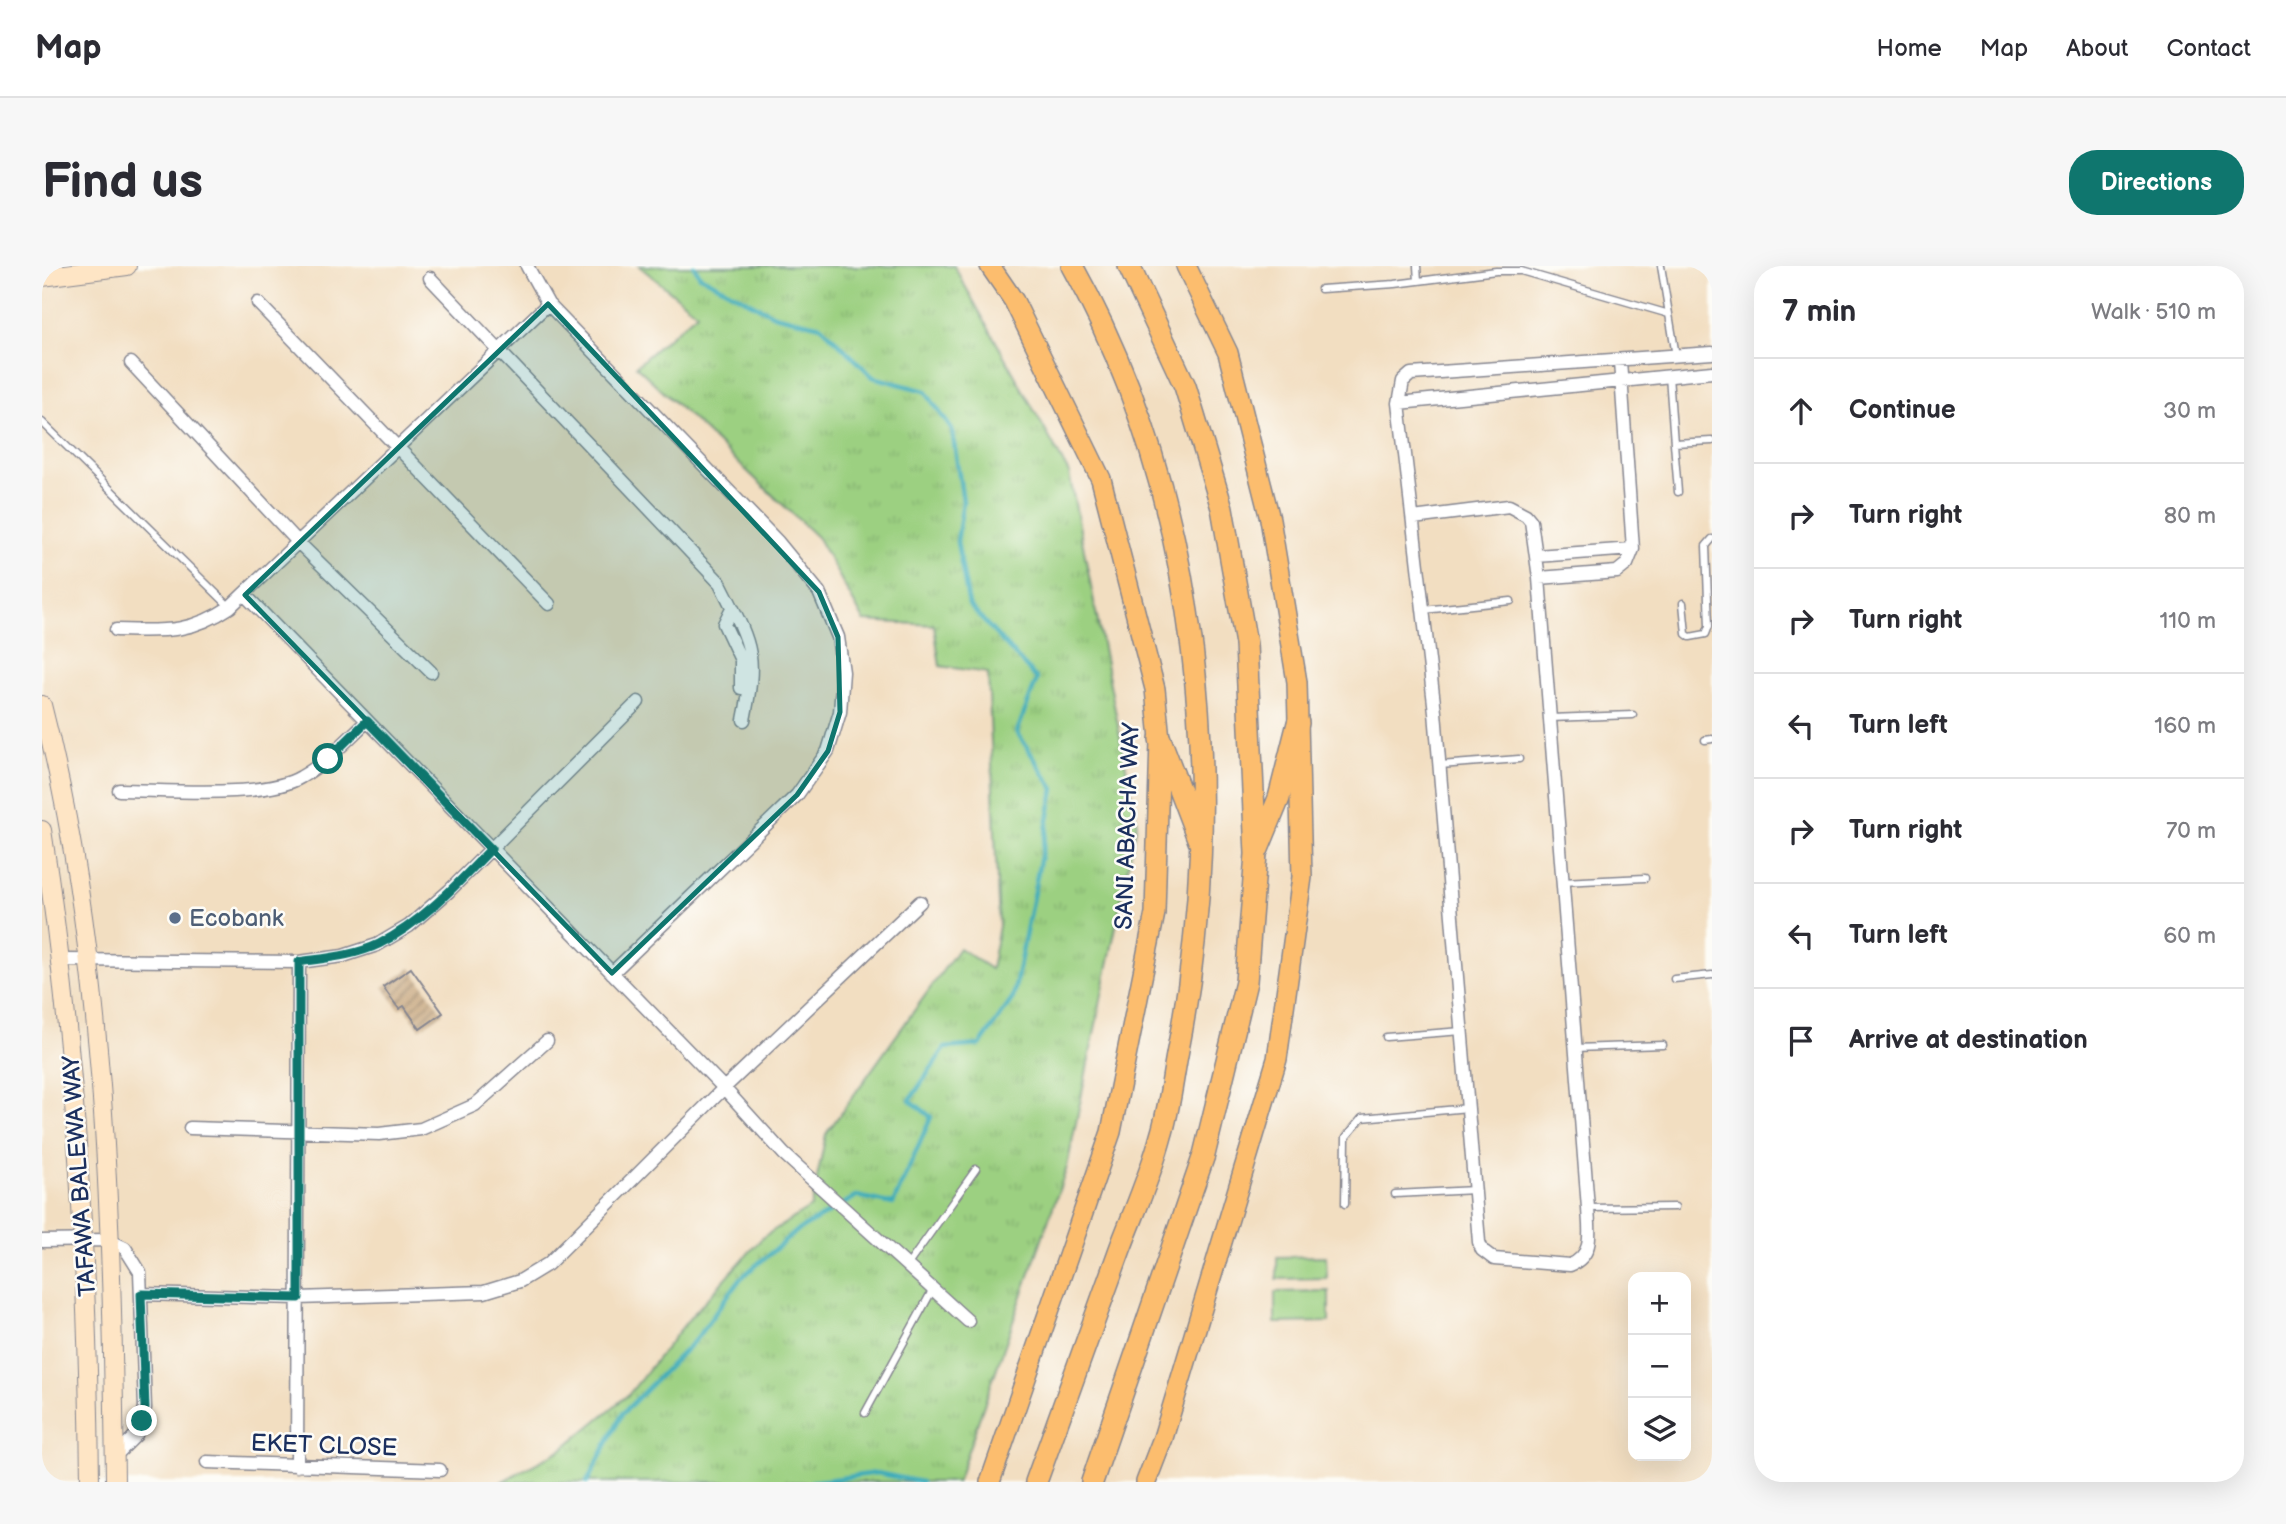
<!DOCTYPE html>
<meta charset="utf-8">
<style>
:root{--surface:#fff;--page:#f7f7f7;--text:#2b2b33;--muted:#7c7c81;--line:#e1e1e2;--accent:#0f766e}
body{margin:0;font-family:"Balsamiq Sans",sans-serif;background:var(--page);color:var(--text)}
.controls{position:absolute;right:21px;bottom:21px;display:grid;overflow:hidden;border-radius:14px;box-shadow:0 7px 28px #0002}
.controls button{width:63px;height:63px;display:grid;place-items:center;padding:0;border:0;border-bottom:2px solid var(--line);background:var(--surface);color:var(--text);font:35px sans-serif}
.stop{position:absolute;width:21px;height:21px;margin:-16px;border:5px solid #0f766e;border-radius:50%;background:#fff}
.stop.end{background:#0f766e;border-color:#fff;box-shadow:0 2px 7px #0008}
.list{margin:0;padding:0;list-style:none}
h2{display:flex;justify-content:space-between;align-items:center;height:91px;margin:0;padding:0 28px;font-size:30px}
h2 small{font-size:23px;font-weight:400;color:var(--muted)}
.list li{display:grid;grid-template-columns:46px 1fr auto;gap:21px;align-items:center;box-sizing:border-box;height:105px;padding:0 28px;border-top:2px solid var(--line)}
.list b{display:block;font-size:26px;white-space:nowrap}
.list em{font-size:23px;font-style:normal;color:var(--muted)}
.icon{flex:none;width:38px;height:38px;fill:none;stroke:currentColor;stroke-width:2;stroke-linecap:round;stroke-linejoin:round}
.map{position:relative;flex:none;width:1670px;height:1216px;overflow:hidden;border-radius:28px}
header{display:flex;align-items:center;gap:42px;box-sizing:border-box;height:98px;padding:0 35px;background:var(--surface);border-bottom:2px solid var(--line)}
header strong{font-size:33px}
nav{display:flex;gap:38px;margin-inline-start:auto;font-size:24px}
.intro{display:flex;align-items:center;justify-content:space-between;box-sizing:border-box;height:168px;padding:0 42px}
h1{margin:0;font-size:49px}
.button{padding:18px 32px;border-radius:28px;background:var(--accent);color:#fff;font-size:24px;font-weight:700}
main{display:flex;gap:42px;padding:0 42px}
aside{flex:1;background:var(--surface);border-radius:28px;box-shadow:0 7px 28px #0002}
.map>svg:first-child{display:block}
.grass{fill:url(#grass-tufts);stroke:#5c8070;stroke-width:2}
.park{fill:#9cd081;stroke:#5c8070;stroke-width:2}
.lines{fill:none;stroke-linecap:round;stroke-linejoin:round}
.stream{stroke:#3cacba;stroke-width:4.5}
.building{fill:url(#building-hatch)}
.service-casing{stroke:#868690;stroke-width:9}
.minor-casing{stroke:#868690;stroke-width:15}
.secondary-casing{stroke:#868690;stroke-width:20}
.primary-casing{stroke:#868690;stroke-width:22}
.motorway-casing{stroke:#868690;stroke-width:24}
.service{stroke:#fff;stroke-width:6}
.minor{stroke:#fff;stroke-width:12}
.secondary{stroke:#fee5c5;stroke-width:18}
.primary{stroke:#fcbd6e;stroke-width:19}
.motorway{stroke:#fcbd6e;stroke-width:21}
.route{stroke:#0f766e;stroke-width:9}
.marked{fill:#0f766e;fill-opacity:0.2;stroke:#0f766e;stroke-width:5;stroke-linejoin:round}
.service-dot{fill:#5c6f8a;stroke:#fdfcf7;stroke-width:2.5}
.labels{text-anchor:middle;stroke-width:5;stroke-linejoin:round;paint-order:stroke}
.street-label{font-size:24px;fill:#1b2f5e;stroke:#fdfcf7}
.service-label{font-size:24px;fill:#4e5e75;stroke:#fdfcf7;text-anchor:start}
</style>
<header>
<strong>Map</strong>
<nav><a>Home</a><a>Map</a><a>About</a><a>Contact</a></nav>
</header>
<div class="intro"><h1>Find us</h1><a class="button">Directions</a></div>
<main>
<div class="map">
<svg width="1670" height="1216" viewBox="0 0 1670 1216">
<defs>
<pattern id="grass-tufts" width="24" height="20" patternUnits="userSpaceOnUse" patternTransform="scale(1.75)"><rect width="24" height="20" fill="#9cd081"/><path d="M3 7l-1-3M5 7V3M7 7l1-3M15 17l-1-3M17 17v-4M19 17l1-3" fill="none" stroke="#86b372"/></pattern>
<pattern id="building-hatch" width="6" height="6" patternUnits="userSpaceOnUse" patternTransform="scale(1.75)"><rect width="6" height="6" fill="#ccae88"/><path d="M-1 1l2-2M0 6l6-6M5 7l2-2" fill="none" stroke="#a58e72"/></pattern>
</defs>
<rect width="100%" height="100%" fill="#fdfcf7"/>
<filter id="ink" filterUnits="userSpaceOnUse"><feTurbulence type="fractalNoise" baseFrequency=".0143" numOctaves="2"/><feDisplacementMap in="SourceGraphic" scale="14" xChannelSelector="R" yChannelSelector="G"/><feConvolveMatrix kernelMatrix="1 2 1 2 8 2 1 2 1" color-interpolation-filters="sRGB"/></filter>
<filter id="wash" filterUnits="userSpaceOnUse"><feTurbulence type="fractalNoise" baseFrequency=".00686" numOctaves="4" result="noise"/><feDisplacementMap in="SourceGraphic" scale="28" xChannelSelector="R" yChannelSelector="G"/><feGaussianBlur stdDeviation="1.57" result="paint"/><feColorMatrix in="noise" values="0 0 0 0 0 0 0 0 0 0 0 0 0 0 0 0 0 1.4 0 .05"/><feComposite in="paint" operator="in"/></filter>
<g filter="url(#wash)">
<rect width="100%" height="100%" fill="#f2dec1"/>
<path class="grass" d="M597,0H912L1027,207L1095,557L1025,901L915,1216H459L519,1184L587,1128L647,1053L721,971L769,941L784,868L917,682L949,703L957,660L946,407L898,400L892,359L822,355L776,272L594,100L655,47Z"/>
<path class="park" d="M1284,990L1285,1012L1235,1013V991Z
M1287,1025V1056L1233,1057V1026Z"/>
<g class="lines">
<path class="stream" d="M545,1216L580,1148L654,1073L699,1012L755,965L815,930L851,938L889,851L868,834L903,782L938,779L971,732L1012,523L975,466L995,413L927,339L915,276L921,235L910,164L883,125L831,111L779,60L732,49L658,10L652,0
M769,1216L835,1207L879,1216"/>
</g>
<g id="blocks">
<path class="building" d="M369,702L401,747L378,763L362,740L357,743L341,721Z"/>
</g>
</g>
<g filter="url(#ink)">
<use href="#blocks" fill-opacity="0" stroke="#868690" stroke-width="2"/>
<g class="lines">
<g class="service-casing">
<path id="service" d="M1375,0L1376,15
M1619,0L1634,90
M1279,23L1353,18L1454,5H1479L1627,48
M1627,110L1632,177L1670,175
M0,156L188,341
M1632,177L1636,226
M1641,337L1644,368L1648,371L1664,368L1667,360L1664,280L1670,273
M1381,344L1469,335
M1508,452L1591,449
M1663,474L1670,473
M1398,499L1477,493
M1520,616L1603,612
M1632,713L1670,709
M1344,771L1420,765
M1533,782L1621,779
M1353,928L1433,924
M1303,938L1304,871L1320,852L1426,842
M1546,942L1633,941
M865,1000L934,903
M823,1147L891,1023"/>
</g>
<g class="minor-casing">
<path id="minor" d="M485,0L506,38L736,276L777,326L796,371L801,406L798,446L786,485L755,529L570,707
M388,12L678,317C709,379 716,385 702,454
M216,37L507,338
M89,97L257,277L389,406
M1357,137L1670,106
M1371,252L1467,240L1484,249L1489,255L1497,312L1546,942C1547,965 1553,989 1528,999L1452,993L1440,984L1437,976L1393,446L1357,137L1361,115L1369,108L1670,87
M1494,290L1591,283
M1497,312L1575,306L1585,298L1591,283L1578,95
M203,329L682,822L742,888L926,1055
M690,342L682,358L699,394V422
M74,364C121,365 148,368 188,341L506,38
M77,524C122,524 223,533 259,511C284,497 304,475 325,455
M21,694L257,696L301,690L335,679L367,660L407,625L596,436
M148,862L337,868L379,863L433,839L505,775
M0,975L66,974L83,982L98,1006L103,1142L94,1169L73,1190
M99,1028L256,1032L442,1026L478,1015L506,998L682,822L878,636
M165,1196L398,1204
M255,1200L257,696"/>
</g>
<g class="secondary-casing">
<path id="secondary" d="M0,11L85,0
M0,439C64,687 70,960 73,1216
M0,564C34,779 46,998 48,1216"/>
</g>
<g class="primary-casing">
<path id="primary" d="M948,0L972,35L1059,213L1113,423L1118,473L1113,647L1069,866L948,1216
M1104,1216L1121,1172L1235,793L1260,611L1255,416L1228,253L1186,87L1144,0"/>
</g>
<g class="motorway-casing">
<path id="motorway" d="M1118,473L1157,575
M1216,583L1237,532L1256,457
M994,1216C1022,1138 1050,1061 1078,983C1092,946 1109,908 1119,870C1127,844 1130,816 1135,789C1186,530 1160,233 1030,0
M1050,1216L1162,889L1204,716L1214,588L1204,378L1180,242L1143,120L1087,0"/>
</g>
<use href="#service" class="service"/>
<use href="#minor" class="minor"/>
<use href="#secondary" class="secondary"/>
<use href="#primary" class="primary"/>
<use href="#motorway" class="motorway"/>
</g>
</g>
<g class="lines" filter="url(#ink)">
<path class="route" d="M100,1155L103,1142L99,1028L257,1032V696C284,692 312,690 337,678C381,656 415,618 449,583L325,455L286,493"/>
</g>
<path class="marked" d="M506,38L777,326L796,371L798,446L786,485L755,529L570,707L203,329Z"/>
<circle class="service-dot" cx="133" cy="652" r="7"/>
<g class="labels">
<g class="street-label">
<text transform="translate(1085 560) rotate(-88)" y="8">SANI ABACHA WAY</text>
<text transform="translate(37 910) rotate(-94)" y="8">TAFAWA BALEWA WAY</text>
<text transform="translate(282 1179) rotate(2)" y="8">EKET CLOSE</text>
</g>
<g class="service-label">
<text x="147" y="660">Ecobank</text>
</g>
</g>
</svg>
<div class="controls">
<button>+</button>
<button>−</button>
<button><svg class="icon" aria-label="layers" viewBox="0 0 24 24"><path d="M12 4l9 5-9 5-9-5zM3 14l9 5 9-5"/></svg></button>
</div>
<div class="stop" style="left:286px;top:493px"></div>
<div class="stop end" style="left:100px;top:1155px"></div>
</div>
<aside>
<h2>7 min<small>Walk · 510 m</small></h2>
<ul class="list">
<li><svg class="icon" aria-label="ahead" viewBox="0 0 24 24"><path d="M12 20V5M6 11l6-6 6 6"/></svg><div><b>Continue</b></div><em>30 m</em></li>
<li><svg class="icon" aria-label="right" viewBox="0 0 24 24"><path d="M7 20v-9h11M14 6l5 5-5 5"/></svg><div><b>Turn right</b></div><em>80 m</em></li>
<li><svg class="icon" aria-label="right" viewBox="0 0 24 24"><path d="M7 20v-9h11M14 6l5 5-5 5"/></svg><div><b>Turn right</b></div><em>110 m</em></li>
<li><svg class="icon" aria-label="left" viewBox="0 0 24 24"><path d="M17 20v-9H6M10 6l-5 5 5 5"/></svg><div><b>Turn left</b></div><em>160 m</em></li>
<li><svg class="icon" aria-label="right" viewBox="0 0 24 24"><path d="M7 20v-9h11M14 6l5 5-5 5"/></svg><div><b>Turn right</b></div><em>70 m</em></li>
<li><svg class="icon" aria-label="left" viewBox="0 0 24 24"><path d="M17 20v-9H6M10 6l-5 5 5 5"/></svg><div><b>Turn left</b></div><em>60 m</em></li>
<li><svg class="icon" aria-label="arrive" viewBox="0 0 24 24"><path d="M6 21V4h12l-3 4 3 4H6"/></svg><div><b>Arrive at destination</b></div></li>
</ul>
</aside>
</main>
